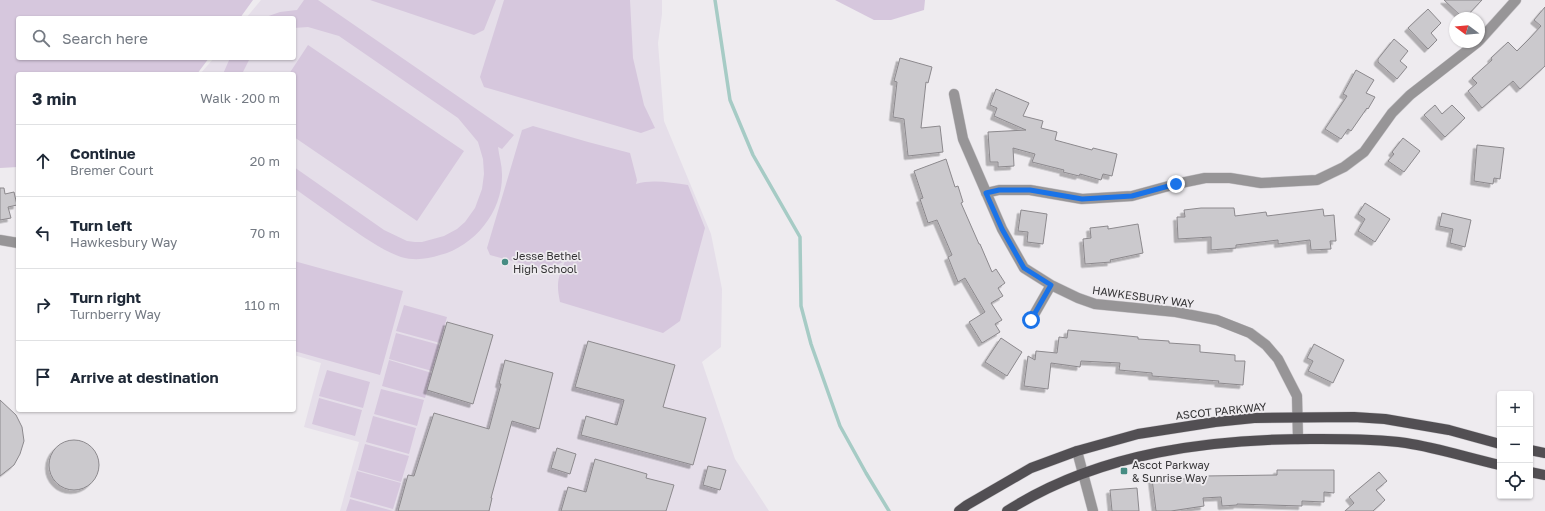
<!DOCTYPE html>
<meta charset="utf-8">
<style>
:root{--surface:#fff;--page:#f6f6f7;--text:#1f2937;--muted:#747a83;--line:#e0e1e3}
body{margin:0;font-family:"Golos Text",sans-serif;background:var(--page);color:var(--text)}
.controls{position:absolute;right:12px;bottom:12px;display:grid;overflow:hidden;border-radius:4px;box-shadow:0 1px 3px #0004}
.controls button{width:36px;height:36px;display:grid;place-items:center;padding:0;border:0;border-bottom:1px solid var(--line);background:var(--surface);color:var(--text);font:20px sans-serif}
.compass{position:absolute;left:1449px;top:12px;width:36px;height:36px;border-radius:50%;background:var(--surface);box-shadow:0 1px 3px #0004;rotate:286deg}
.stop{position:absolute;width:12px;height:12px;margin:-9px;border:3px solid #1a73e8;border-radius:50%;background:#fff}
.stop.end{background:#1a73e8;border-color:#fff;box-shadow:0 1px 4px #0008}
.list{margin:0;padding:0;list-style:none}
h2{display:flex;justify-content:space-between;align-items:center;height:52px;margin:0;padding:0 16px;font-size:17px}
h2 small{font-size:13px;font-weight:400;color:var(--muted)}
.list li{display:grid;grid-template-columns:26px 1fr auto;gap:12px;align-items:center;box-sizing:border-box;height:72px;padding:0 16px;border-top:1px solid var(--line)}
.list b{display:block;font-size:15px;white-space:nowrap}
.list p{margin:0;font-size:13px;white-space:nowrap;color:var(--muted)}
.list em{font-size:13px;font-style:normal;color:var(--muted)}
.icon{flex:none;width:22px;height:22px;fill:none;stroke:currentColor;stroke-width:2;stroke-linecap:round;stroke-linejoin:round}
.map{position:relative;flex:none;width:1545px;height:511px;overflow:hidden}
.search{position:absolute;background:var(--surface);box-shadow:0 1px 3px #0004;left:16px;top:16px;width:280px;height:44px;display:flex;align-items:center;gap:10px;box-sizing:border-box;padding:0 14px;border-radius:4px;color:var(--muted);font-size:15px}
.panel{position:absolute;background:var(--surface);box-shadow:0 1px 3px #0004;left:16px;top:72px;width:280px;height:340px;border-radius:4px}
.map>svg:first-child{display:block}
.built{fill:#e5dee9}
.green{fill:#d6c7dd}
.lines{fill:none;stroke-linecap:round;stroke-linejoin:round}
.stream{stroke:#a6cbc5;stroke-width:3.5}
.building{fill:#cbc9cd;stroke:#8c898d;filter:url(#shadow)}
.minor-casing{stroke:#c9c6ca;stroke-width:11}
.major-casing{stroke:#c9c6ca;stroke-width:11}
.minor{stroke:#979597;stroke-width:10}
.major{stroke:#524f53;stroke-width:10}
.route{stroke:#1a73e8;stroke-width:5}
.poi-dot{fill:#468c83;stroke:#eeebef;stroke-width:1.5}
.labels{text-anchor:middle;stroke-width:3.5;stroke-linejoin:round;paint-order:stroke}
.poi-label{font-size:11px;fill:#353436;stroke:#eeebef;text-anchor:start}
.street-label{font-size:11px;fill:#353436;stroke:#eeebef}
</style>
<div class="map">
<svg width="1545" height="511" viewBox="0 0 1545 511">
<defs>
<filter id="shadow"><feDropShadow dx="-3.5" dy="3.5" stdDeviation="0" flood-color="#0004"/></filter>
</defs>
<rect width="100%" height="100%" fill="#eeebef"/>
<path class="built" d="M261,0H662V14L658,43L664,121L711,234L722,289L721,347L702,362L735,459L769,511H340L359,442L304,427L321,363L294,355V74H200L214,58H294V18H246Z"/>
<path class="green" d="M0,0H253L240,18H18V58H209L197,74H18V167L0,168Z
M304,0H318L514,135L502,149L498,147C499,156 502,165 502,174C503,211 475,246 440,255C427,259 415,261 401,257C381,250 364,237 346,225C329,213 311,200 294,188V167L384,230L407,241L415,242H422L444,236L457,229L465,222L475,208L482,189L484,174L483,159L478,142L458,118L339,36L308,27L294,28V18H263L280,12L297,10Z
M370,0H496L484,30L474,35Z
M504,0H630L633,58L644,105L655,128L641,133L484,87L480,77Z
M835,0H925L924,10L891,20H874Z
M308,45L464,151L417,221L294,137V74H289Z
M230,58H250L242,74H223Z
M533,126L588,142L630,153L637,180L636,184C653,179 671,183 688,185L705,228L680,321L663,333L560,302C556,283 558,278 565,261L559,264L542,269L490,255L487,248L522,130Z
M294,261L403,291L380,375L294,351Z
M404,305L447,317L440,343L396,331Z
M396,333L440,345L432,371L389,359Z
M389,360L432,373L425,398L382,386Z
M327,370L370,382L363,408L319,396Z
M381,389L424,400L417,426L374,414Z
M319,398L362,410L355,436L312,424Z
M373,416L416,428L409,454L366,442Z
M365,444L409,456L401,482L358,470Z
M357,471L401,483L393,509L350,497Z
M350,499L393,511H346Z"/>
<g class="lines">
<path class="stream" d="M715,0L730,100L753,155L800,237L801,306L811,344L840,426L866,473L889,511"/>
</g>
<path class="building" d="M1444,0H1482L1465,18H1463Z
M1545,7V66L1520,89L1513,81L1482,108L1468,91L1477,83L1472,78L1492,60L1491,58L1508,42L1517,51L1529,39L1541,26L1534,20Z
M1428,9L1441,23L1431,33L1437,40L1428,49L1408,28Z
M1394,39L1408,51L1400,61L1407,67L1397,79L1378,62V59Z
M900,58L932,67L928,83L926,82L921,128L940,126L943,152L908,156L904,119L893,117L897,82L894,81Z
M1356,70L1374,80L1366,93L1375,97L1368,109L1367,108L1351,131L1348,129L1341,139L1325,129L1347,96L1343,94Z
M996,89L1029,103L1023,116L1043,121L1041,128L1057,132L1055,140L1092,150L1093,148L1117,154L1112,176L1103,174L1101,180L1080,174L1079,176L1063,172L1064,170L1032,162L1035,154L1013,148L1014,166L998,167V162H990L988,132L1026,130L994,116L997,108L990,105Z
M1435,105L1442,114L1452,105L1465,118L1445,137L1424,115Z
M1403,138L1420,151L1404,172L1388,161L1394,154L1392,152Z
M1477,145L1504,148L1500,179L1494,178L1493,184L1474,181Z
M946,159L955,187L958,186L963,202L961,203L979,244H980L992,272L996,269L1005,283L998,288L1003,296L991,303L1002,320L995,324L1000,332L982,343L969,322L985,312L965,278L958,282L948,257L952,255L937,220L928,223L920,199L923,198L914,171Z
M0,188H4L5,194L14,192L17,205L8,207L11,218L0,220Z
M1365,203L1390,219L1375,242L1358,231L1365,219L1358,214Z
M1201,208H1234L1235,216L1266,212L1267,216L1323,209L1324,216L1334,215L1336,241H1330L1331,249L1311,250L1310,240L1278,244V240L1236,245V248L1211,250V237L1178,239L1177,217H1185L1184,210Z
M1021,210L1047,214L1043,244L1027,242L1028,232L1018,231Z
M1442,213L1471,220L1465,247L1450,243L1453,229L1439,226Z
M1138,224L1143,253L1110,260L1111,262L1085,264L1083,239L1091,238L1090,228L1108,226V229Z
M447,322L493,335L473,404L427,390Z
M1068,330L1138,337V339L1169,341V343L1200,345V352L1235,355V361H1245L1243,385L1218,383L1219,381L1152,376V373L1119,370L1120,363L1081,361L1080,367L1051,363L1048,389L1024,386L1028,356L1035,360L1036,351L1057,353L1059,337L1067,338Z
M1001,338L1022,352L1007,376L985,362Z
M588,341L675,365L663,407L706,418L693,465L581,435L586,416L617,425L624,400L575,387Z
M1314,344L1344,360L1333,383L1308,371L1313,361L1307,358Z
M505,360L553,373L539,429L512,421L491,498H492L489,511H398L408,475L414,476L434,413L489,429L501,384H499Z
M0,400L16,415L22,427L24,441L20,454L14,465L0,476Z
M49 465a25 25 0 1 1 50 0a25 25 0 1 1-50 0Z
M557,448L576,454L570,474L551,468Z
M595,459L647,474L646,478L674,485L666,511H561L568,487L586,492Z
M708,466L726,470L720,490L703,485Z
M1277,470H1334V493L1324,492V502L1302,501V506L1237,504V505L1222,506L1221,497L1203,498L1204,506L1171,511H1156L1152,479L1168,477L1169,481L1204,476L1277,475Z
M1379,472L1387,481L1376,490L1385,500L1373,511H1345L1354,503L1349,497Z
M1137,488L1139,511H1112L1110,490Z"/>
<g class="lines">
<g class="minor-casing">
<path id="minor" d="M1479,41L1516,0
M954,94L963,139L1002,229L1024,268L1051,285L1078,298L1095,304L1176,312L1217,320L1250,333L1266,345L1278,359L1297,396L1298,439
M986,193L999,190H1030L1082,199L1132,196L1176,184L1205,178H1230L1261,183L1317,180L1344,167L1364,152L1392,113L1410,95L1478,42
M0,240L18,243
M1031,320L1051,285
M1077,451L1093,511"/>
</g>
<g class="major-casing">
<path id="major" d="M1530,450L1545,453
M1530,472L1545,475
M959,511L967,505L1031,468L1077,451L1138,434L1215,422L1254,418L1354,417L1385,419L1449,430L1500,444
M1007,511C1099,452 1213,438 1321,439C1349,439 1378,439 1406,443C1438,448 1469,458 1500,465"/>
</g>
<use href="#minor" class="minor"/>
<use href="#major" class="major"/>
</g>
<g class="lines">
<path class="route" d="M1031,320L1051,285L1024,268L1002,229L986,193L999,190H1030L1082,199L1132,196L1176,184"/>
</g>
<g class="poi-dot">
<circle cx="505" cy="262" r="4"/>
<rect x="1120" y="467" width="8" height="8" rx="2"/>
</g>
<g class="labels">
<g class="poi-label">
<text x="513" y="260">Jesse Bethel<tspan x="513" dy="13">High School</tspan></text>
<text x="1132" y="469">Ascot Parkway<tspan x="1132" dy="13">&amp; Sunrise Way</tspan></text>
</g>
<g class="street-label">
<text transform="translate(1143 297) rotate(8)" y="4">HAWKESBURY WAY</text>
<text transform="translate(1221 411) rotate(-6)" y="4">ASCOT PARKWAY</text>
</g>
</g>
</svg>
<div class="controls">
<button>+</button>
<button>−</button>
<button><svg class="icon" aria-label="locate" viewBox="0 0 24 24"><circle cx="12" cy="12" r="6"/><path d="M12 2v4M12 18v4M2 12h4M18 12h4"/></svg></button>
</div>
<svg class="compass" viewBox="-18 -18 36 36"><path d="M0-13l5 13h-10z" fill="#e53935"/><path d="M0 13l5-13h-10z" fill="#747a83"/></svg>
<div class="stop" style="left:1031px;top:320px"></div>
<div class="stop end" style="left:1176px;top:184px"></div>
<div class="search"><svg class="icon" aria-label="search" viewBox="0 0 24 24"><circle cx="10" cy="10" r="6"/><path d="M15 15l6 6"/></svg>Search here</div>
<section class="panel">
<h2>3 min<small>Walk · 200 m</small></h2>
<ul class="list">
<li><svg class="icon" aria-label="ahead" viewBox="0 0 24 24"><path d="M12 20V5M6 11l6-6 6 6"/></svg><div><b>Continue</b><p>Bremer Court</p></div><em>20 m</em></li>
<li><svg class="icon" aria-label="left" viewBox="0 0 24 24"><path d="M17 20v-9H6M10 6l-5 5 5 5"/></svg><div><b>Turn left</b><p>Hawkesbury Way</p></div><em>70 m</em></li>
<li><svg class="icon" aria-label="right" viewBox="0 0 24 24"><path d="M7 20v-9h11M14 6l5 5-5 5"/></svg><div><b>Turn right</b><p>Turnberry Way</p></div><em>110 m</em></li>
<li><svg class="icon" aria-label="arrive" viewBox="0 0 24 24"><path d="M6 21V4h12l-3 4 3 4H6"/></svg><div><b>Arrive at destination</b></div></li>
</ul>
</section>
</div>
